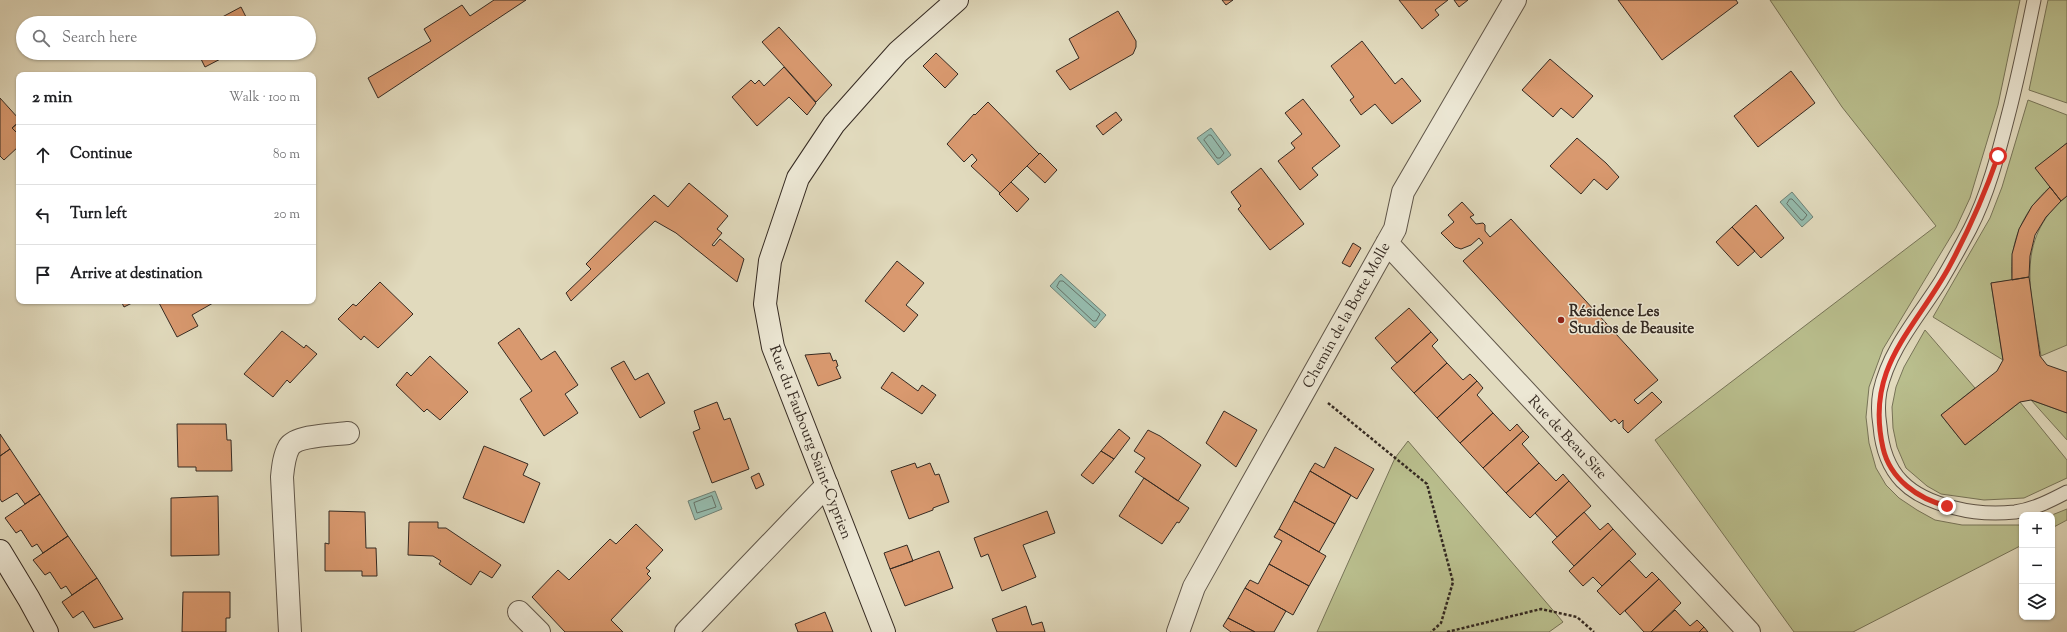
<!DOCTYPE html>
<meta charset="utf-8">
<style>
:root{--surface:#fff;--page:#f2f2f2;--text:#202124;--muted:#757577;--line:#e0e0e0}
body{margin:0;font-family:"Sorts Mill Goudy",serif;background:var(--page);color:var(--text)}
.controls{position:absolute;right:12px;bottom:12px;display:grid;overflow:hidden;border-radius:8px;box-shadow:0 1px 3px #0004}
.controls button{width:36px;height:36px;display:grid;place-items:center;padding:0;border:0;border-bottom:1px solid var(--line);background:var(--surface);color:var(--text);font:20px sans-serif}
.stop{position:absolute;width:12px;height:12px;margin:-9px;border:3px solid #d93025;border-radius:50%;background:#fff}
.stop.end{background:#d93025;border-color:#fff;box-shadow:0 1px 4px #0008}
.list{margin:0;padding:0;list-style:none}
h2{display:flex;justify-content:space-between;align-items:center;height:52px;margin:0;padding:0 16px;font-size:17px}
h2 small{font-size:13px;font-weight:400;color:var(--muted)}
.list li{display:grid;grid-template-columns:26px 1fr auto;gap:12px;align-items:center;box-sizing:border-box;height:60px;padding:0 16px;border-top:1px solid var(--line)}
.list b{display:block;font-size:15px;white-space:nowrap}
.list em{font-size:13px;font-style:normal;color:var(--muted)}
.icon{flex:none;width:22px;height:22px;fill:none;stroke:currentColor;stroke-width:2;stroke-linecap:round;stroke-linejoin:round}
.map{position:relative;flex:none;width:2067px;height:632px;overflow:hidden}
.search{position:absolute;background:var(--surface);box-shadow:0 1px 3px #0004;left:16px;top:16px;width:300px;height:44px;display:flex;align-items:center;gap:10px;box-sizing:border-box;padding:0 14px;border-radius:22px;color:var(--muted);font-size:15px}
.panel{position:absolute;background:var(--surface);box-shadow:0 1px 3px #0004;left:16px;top:72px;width:300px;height:232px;border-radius:8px}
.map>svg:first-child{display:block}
.green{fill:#b9be8d;stroke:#777458}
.water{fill:#95bbad;stroke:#6f8175}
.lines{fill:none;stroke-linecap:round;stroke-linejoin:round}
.shore{stroke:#657268;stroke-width:1}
.building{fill:#d9996f;stroke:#352a22}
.lane-casing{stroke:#605649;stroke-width:15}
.street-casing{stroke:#605649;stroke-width:24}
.secondary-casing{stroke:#352a22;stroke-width:24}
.path{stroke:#352a22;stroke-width:2.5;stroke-dasharray:3 2;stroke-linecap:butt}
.lane{stroke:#ece7d4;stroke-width:13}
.street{stroke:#ece7d4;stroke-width:22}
.secondary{stroke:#ece7d4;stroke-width:22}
.route{stroke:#d93025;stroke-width:5}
.poi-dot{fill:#8f2418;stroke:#ece7d4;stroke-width:1.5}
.labels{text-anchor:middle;stroke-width:3;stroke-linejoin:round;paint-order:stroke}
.poi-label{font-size:15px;font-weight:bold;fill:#352a22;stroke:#ece7d4;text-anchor:start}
.street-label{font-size:15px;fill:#352a22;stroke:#ece7d4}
</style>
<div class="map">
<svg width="2067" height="632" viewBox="0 0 2067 632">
<rect width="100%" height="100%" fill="#e1dabd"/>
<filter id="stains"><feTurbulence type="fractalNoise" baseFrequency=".005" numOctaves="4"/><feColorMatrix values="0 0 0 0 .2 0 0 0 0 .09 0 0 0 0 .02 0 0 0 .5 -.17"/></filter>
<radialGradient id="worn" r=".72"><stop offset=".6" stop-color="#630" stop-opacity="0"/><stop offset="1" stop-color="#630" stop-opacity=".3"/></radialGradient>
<path class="green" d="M1770,0H2020L1998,105L1970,198L1956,228L1883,349L1869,387L1866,417L1869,443L1876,468L1886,485L1899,498L1917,510L1935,520L1962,525H2022V545L1853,632H1794L1655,440L1936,226L1842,107Z
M2048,0H2067V103L2029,90Z
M2028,100L2067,115V143L2036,168L2050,187C2022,212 2009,243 2012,280L1991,283L2003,360L1933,317L1990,218L2002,187Z
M2067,196V345L2041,356C2032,296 2012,240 2067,196Z
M1925,330L1975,388L1941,415L1965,445L2020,402L2067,460V478L2024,498L1984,500L1941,494L1927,486L1906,468L1897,447L1893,428L1892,407L1896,387L1904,367Z
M2031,400L2067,413V440Z
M1408,441L1563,622L1549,632H1317L1395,458Z
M2067,509V520L2052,528V515Z"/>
<path class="water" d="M1211,128L1231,155L1218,165L1197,138Z
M1792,192L1813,217L1802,227L1780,202Z
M1061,274L1106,315L1095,328L1050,286Z
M715,491L722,509L695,520L688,501Z"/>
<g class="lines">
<path class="shore" d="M1209,135H1211L1224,153L1220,158H1217L1204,140Z
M1790,199H1792L1807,215L1803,220H1801L1787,204Z
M1060,281H1063L1100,314L1096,321H1093L1057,287Z
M712,496L716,507L697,513L694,503Z"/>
</g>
<path class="building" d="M494,0H526L378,98L368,78L431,41L424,29L462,5L470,16Z
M1222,0H1233L1226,5Z
M1399,0H1448L1435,10L1439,15L1422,29Z
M1454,0H1468L1459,7Z
M1618,0H1736L1738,3L1662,60Z
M241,7L249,23H211Z
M1118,11L1136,41V47L1133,54L1070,90L1056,71L1079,58L1069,39Z
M779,27L832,85L816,102L762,42Z
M1362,41L1395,84L1402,78L1421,101L1392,124L1375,104L1361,115L1350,100L1354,97L1331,66Z
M198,53H232L205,67Z
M936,53L958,74L945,88L923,66Z
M1550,59L1593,96L1573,118L1561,108L1553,117L1522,90Z
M784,67L816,103L807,115L789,97L757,126L732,97L751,80L755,84L759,80L764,86Z
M1791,71L1815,103L1758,147L1734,116Z
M0,98L19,119V122L12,128L19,135V146L4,160L0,156Z
M1303,99L1340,146L1312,168L1318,175L1300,190L1278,161L1295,148L1291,143L1302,134L1285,113Z
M988,102L1039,154L1000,193L971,166L977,160L972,154L964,162L947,144L974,114L975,115Z
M1116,112L1122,120L1103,135L1096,126Z
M19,122V135L12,128Z
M1577,138L1606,163L1619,177L1607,190L1594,179L1581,194L1550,166Z
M2067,143V196L2061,201L2035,168Z
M1040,153L1057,170L1045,183L1027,166Z
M1261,168L1304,224L1270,250L1238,209L1241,206L1231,192Z
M1011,182L1029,199L1017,212L999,194Z
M689,183L728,216L717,229L722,233L712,245L714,246L720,239L744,259L737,282L676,233L655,221L571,301L566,293L591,269L586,264L654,195L668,207Z
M2050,187L2061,201L2046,217L2035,235L2030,256L2029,277L2012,280V254L2019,229L2032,206Z
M1462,202L1474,215L1470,217L1476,224L1483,223L1485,225V231L1490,237L1511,219L1658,380L1634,400L1638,404L1652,392L1662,402L1628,433L1623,428V420L1619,424L1615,419L1611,422L1463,261L1483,243L1479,238L1471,245L1461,249L1455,247L1441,233L1454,222L1448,215Z
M1756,205L1784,238L1761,258L1732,227Z
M1732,227L1755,251L1738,266L1716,242Z
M1353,243L1361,248L1350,267L1342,263Z
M897,261L924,283L906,305L918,315L904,332L865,301Z
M2029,277L2040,356L2047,365L2067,372V413L2031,400L2020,402L1965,445L1941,415L1997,371L2003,360L1991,283Z
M380,282L413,314L378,348L364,336L361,340L338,319L353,304L356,306Z
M121,301H136L124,307Z
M158,301H212L213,303L192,315L198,326L177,337Z
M1409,308L1431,332L1397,363L1375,338Z
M519,328L541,360L555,351L578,385L565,394L578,413L544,436L520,399L532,391L498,343Z
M282,331L304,348L306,345L317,354L290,383L287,380L273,397L244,374Z
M1431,332L1438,340L1432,346L1447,363L1414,393L1391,368Z
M830,353L833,361L836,360L838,366L836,367L841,378L818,386L805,355Z
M430,356L468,392L440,420L427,409L424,412L396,385L407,372L411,376Z
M624,361L635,380L648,373L665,403L640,418L611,368Z
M1447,363L1463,380L1470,374L1477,381L1437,418L1414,393Z
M892,372L918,391L922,385L936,395L922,414L881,388Z
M1477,381L1483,388L1477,395L1493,413L1460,443L1437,418Z
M717,402L724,420L730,418L749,469L712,483L693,432L700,429L694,411Z
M1224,411L1257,430L1236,467L1206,443Z
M1493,413L1510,431L1517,424L1523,431L1483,468L1460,443Z
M177,424H226L227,440H231L232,471H196V467H178Z
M1119,429L1130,438L1114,459L1101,451Z
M1148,430L1160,436L1201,465L1178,501L1135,472L1145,458L1134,451Z
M1523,431L1529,437L1522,444L1539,463L1506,493L1483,468Z
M0,434L10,449L0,456Z
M484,446L528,464L523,475L540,483L524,523L463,498Z
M1335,447L1374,469L1357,499L1310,471L1315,463L1324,468Z
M10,449L40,494L25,504L17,493L2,502L0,499V456Z
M1101,451L1114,459L1093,484L1081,475Z
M915,463L917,468L930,463L935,475L939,474L949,502L933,508V510L909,519L891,471Z
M1539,463L1556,481L1563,474L1569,481L1530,518L1506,493Z
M1310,471L1351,495L1335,524L1294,501Z
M759,473L764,485L756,489L751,477Z
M1144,478L1189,508L1179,523L1177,522L1162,544L1119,516Z
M1569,481L1591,506L1557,537L1535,513Z
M40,494L68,536L43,553L37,544L32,547L21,530L16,533L5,518Z
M218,496L219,555L171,556V498Z
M1294,501L1335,524L1319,552L1279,529Z
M329,511L365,512L366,548H376L377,576H362V571H325V543L329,544Z
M1047,511L1055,533L1023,545L1036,577L1002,591L988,554L981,557L974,538Z
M1584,512L1600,530L1608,523L1613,529L1574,566L1552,542Z
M409,522H438V528H446L501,565L492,578L480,571L471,585L439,564L441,561L433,556L408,555Z
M636,524L663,550L646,568L650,571L647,574L651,578L611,620L623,632H565L532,597L558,570L569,580L610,539L616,544Z
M1279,529L1326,556L1309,586L1269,564L1282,541L1274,537Z
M1613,529L1636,554L1602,586L1593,577L1583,586L1569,571Z
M68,536L97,578L72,595L66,586L61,589L50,572L45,575L33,560Z
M907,545L913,561L890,569L884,553Z
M939,551L953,588L905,606L890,569Z
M1629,560L1646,578L1652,572L1659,579L1620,615L1597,591Z
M1269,564L1309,586L1293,615L1245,588L1250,580L1258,584Z
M97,578L123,619L94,628L83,611L73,618L62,602Z
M1659,579L1681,603L1651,632H1644L1625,611Z
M1245,588L1286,611L1274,632H1255L1228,618Z
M183,592H230V618H226V632H182Z
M1026,606L1032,625L1042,622L1045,632H997L992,619Z
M1675,610L1690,626L1697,620L1704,627L1699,632H1651Z
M825,612L833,632H798L795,624Z
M1228,618L1255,632H1231L1223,626Z
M1704,627L1708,632H1699Z"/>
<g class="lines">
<g class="lane-casing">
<path id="lane" d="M2034,0C2026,39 2018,78 2008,116C1998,155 1988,194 1970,229C1961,246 1951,264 1941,281C1919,316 1889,349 1880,391C1878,402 1878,414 1880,426C1884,475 1909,497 1955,508C1974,513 1995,514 2015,512C2034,509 2050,501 2067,492"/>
</g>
<g class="street-casing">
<path id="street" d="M1387,243L1749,632
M519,612L539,632
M290,632L282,477C283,467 284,456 289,447C297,435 334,435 348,433
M686,632L827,485
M1178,632L1194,587L1395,229L1403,192L1515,0"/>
</g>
<g class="secondary-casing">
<path id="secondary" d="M0,551L29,599L47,632
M884,632L773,347L765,304L770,261L798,178L834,124L898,52L957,0"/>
</g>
<path class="path" d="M1328,403L1427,484L1453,582L1441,623L1431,632
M1447,632L1541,609L1577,617L1594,632"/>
<use href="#lane" class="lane"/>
<use href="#street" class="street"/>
<use href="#secondary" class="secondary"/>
</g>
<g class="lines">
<path class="route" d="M1947,506C1918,499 1890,479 1883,448C1865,368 1912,333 1948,269C1968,232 1984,196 1998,156"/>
</g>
<circle class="poi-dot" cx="1561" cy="320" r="4"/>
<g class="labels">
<g class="poi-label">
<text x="1569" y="316">Résidence Les<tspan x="1569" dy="17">Studios de Beausite</tspan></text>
</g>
<g class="street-label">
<text transform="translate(1346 315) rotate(-61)" y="5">Chemin de la Botte Molle</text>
<text transform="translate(1568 437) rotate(47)" y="5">Rue de Beau Site</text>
<text transform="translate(811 442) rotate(69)" y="5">Rue du Faubourg Saint-Cyprien</text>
</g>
</g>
<rect width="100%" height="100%" filter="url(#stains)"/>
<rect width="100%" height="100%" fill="url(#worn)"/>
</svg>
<div class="controls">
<button>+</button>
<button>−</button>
<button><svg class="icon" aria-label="layers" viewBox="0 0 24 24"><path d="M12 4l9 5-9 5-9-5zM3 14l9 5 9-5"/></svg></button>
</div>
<div class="stop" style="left:1998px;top:156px"></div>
<div class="stop end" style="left:1947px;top:506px"></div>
<div class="search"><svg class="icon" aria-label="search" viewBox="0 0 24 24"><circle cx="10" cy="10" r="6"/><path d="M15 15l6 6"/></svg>Search here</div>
<section class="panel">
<h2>2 min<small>Walk · 100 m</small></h2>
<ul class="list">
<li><svg class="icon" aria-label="ahead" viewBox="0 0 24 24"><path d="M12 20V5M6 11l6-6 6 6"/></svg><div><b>Continue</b></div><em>80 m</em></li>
<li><svg class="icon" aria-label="left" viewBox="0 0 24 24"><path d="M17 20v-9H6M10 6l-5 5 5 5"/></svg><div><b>Turn left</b></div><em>20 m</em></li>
<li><svg class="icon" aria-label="arrive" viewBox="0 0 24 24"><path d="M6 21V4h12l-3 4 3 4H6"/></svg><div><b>Arrive at destination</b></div></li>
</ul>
</section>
</div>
